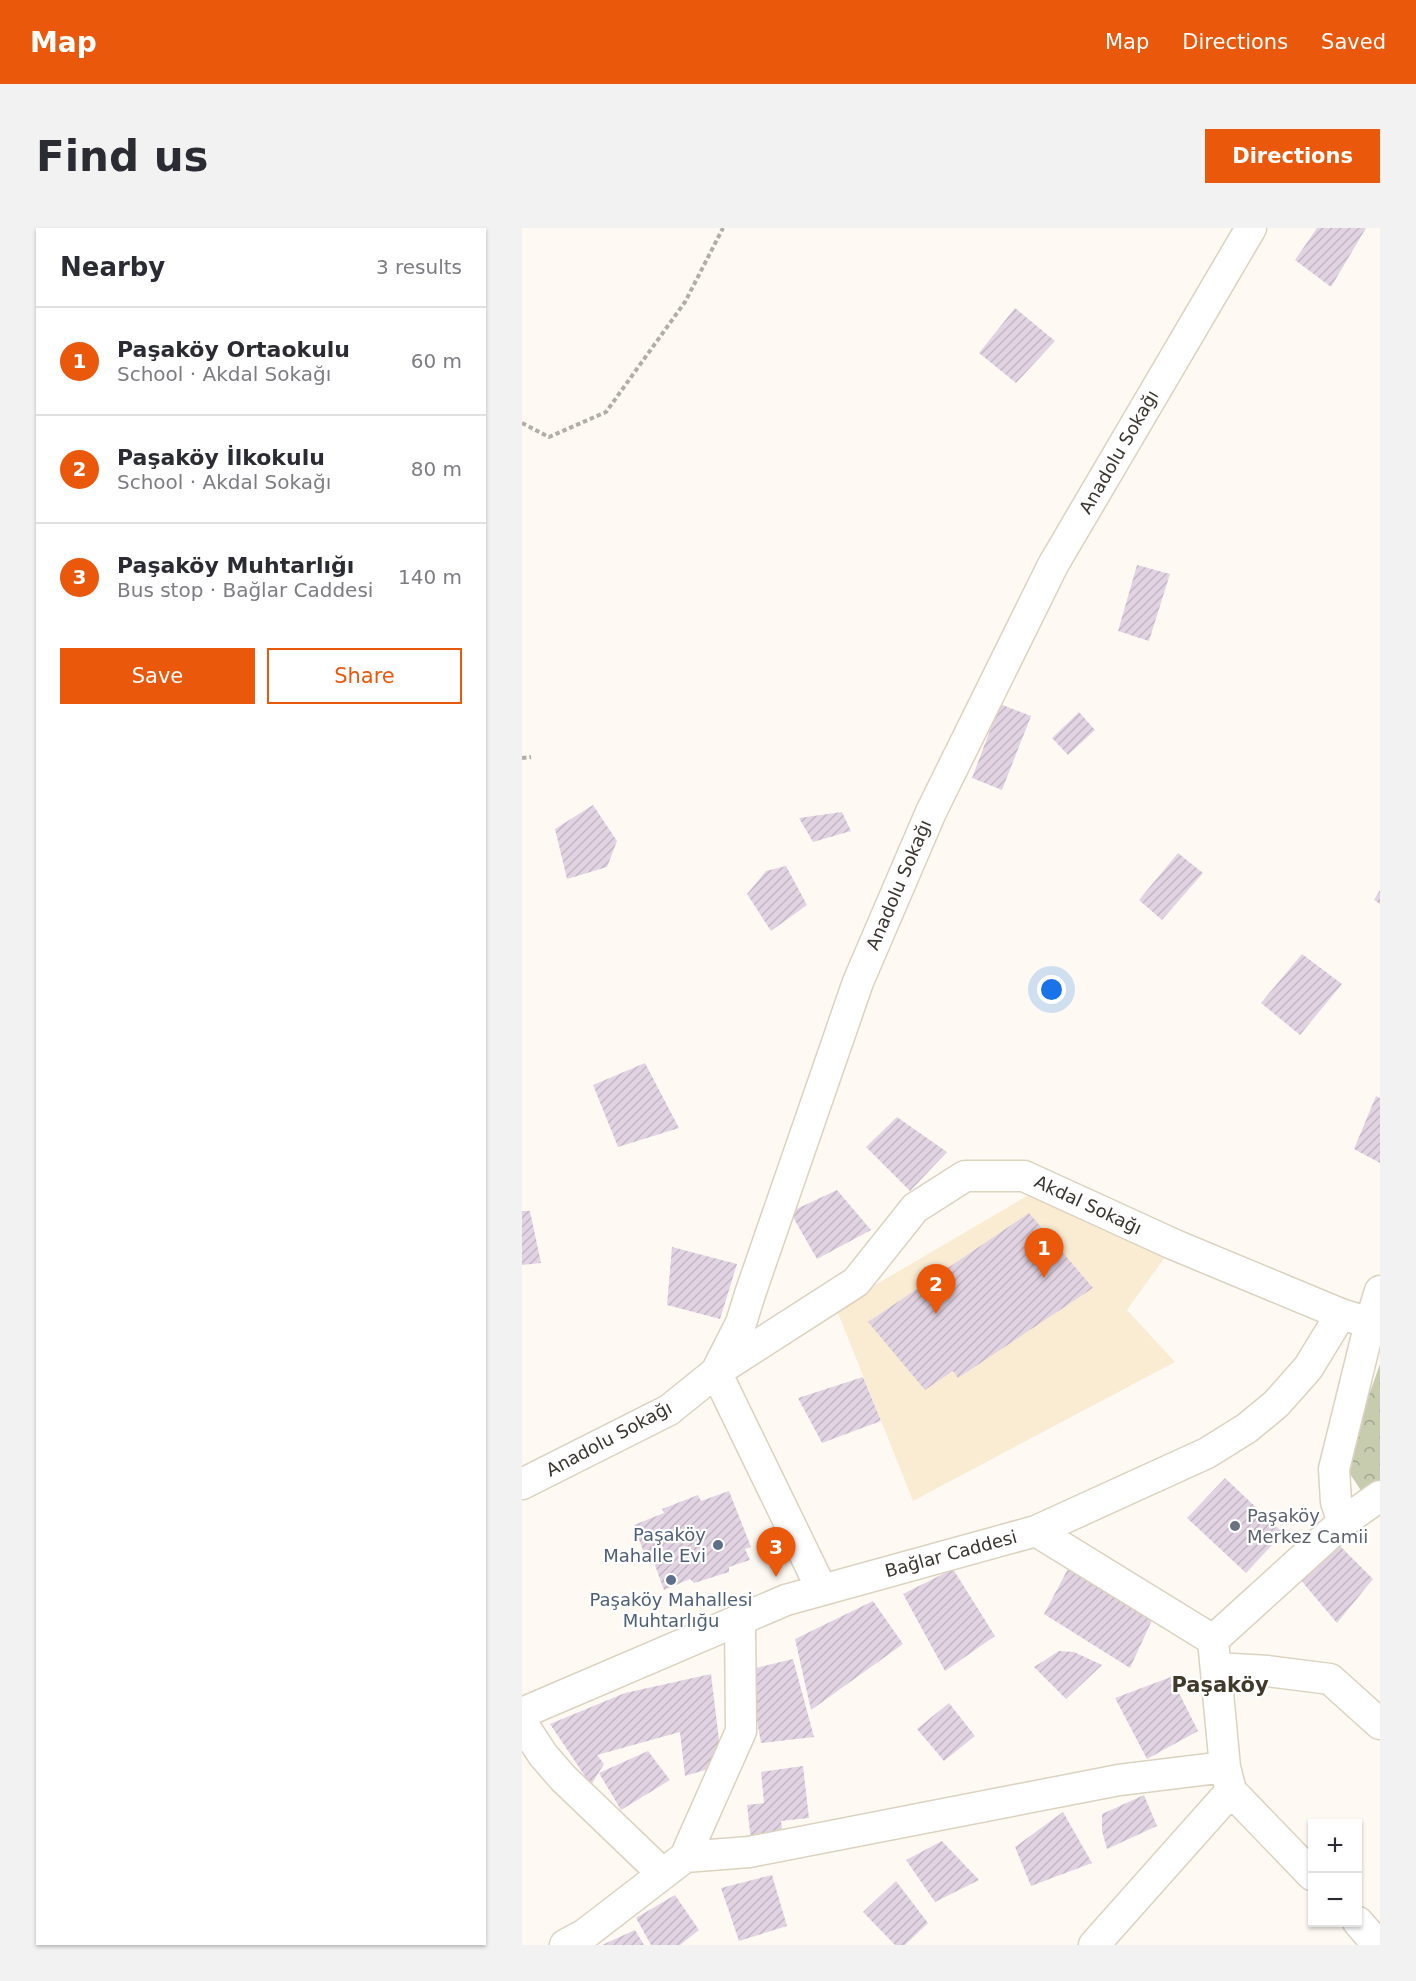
<!DOCTYPE html>
<meta charset="utf-8">
<style>
:root{--surface:#fff;--page:#f2f2f3;--text:#2b2b33;--muted:#7c7c81;--line:#e1e1e2;--accent:#ea580c}
body{margin:0;font-family:"DejaVu Sans",sans-serif;background:var(--page);color:var(--text)}
.controls{position:absolute;right:18px;bottom:18px;display:grid;overflow:hidden;border-radius:0px;box-shadow:0 2px 4px #0004}
.controls button{width:54px;height:54px;display:grid;place-items:center;padding:0;border:0;border-bottom:2px solid var(--line);background:var(--surface);color:var(--text);font:30px sans-serif}
.you{position:absolute;left:530px;top:762px;width:21px;height:21px;margin:-15px;border:4px solid #fff;border-radius:50%;background:#1a73e8;box-shadow:0 0 0 9px #1a73e833}
.badge{display:grid;place-items:center;width:39px;height:39px;border-radius:50%;background:var(--accent);color:#fff;font-size:20px;font-weight:700}
.pin{position:absolute;translate:-50% -50px;filter:drop-shadow(0 2px 3px #0008)}
.pin::after{content:'';position:absolute;top:32px;width:21px;height:18px;background:inherit;clip-path:polygon(0 0,100% 0,50% 100%)}
.list{margin:0;padding:0;list-style:none}
h2{display:flex;justify-content:space-between;align-items:center;height:78px;margin:0;padding:0 24px;font-size:26px}
h2 small{font-size:20px;font-weight:400;color:var(--muted)}
.list li{display:grid;grid-template-columns:39px 1fr auto;gap:18px;align-items:center;box-sizing:border-box;height:108px;padding:0 24px;border-top:2px solid var(--line)}
.list b{display:block;font-size:22px;white-space:nowrap}
.list p{margin:0;font-size:20px;white-space:nowrap;color:var(--muted)}
.list em{font-size:20px;font-style:normal;color:var(--muted)}
.actions{display:flex;gap:12px;padding:18px 24px}
.actions a{flex:1;padding:14px 0;border:2px solid var(--accent);border-radius:0px;text-align:center;font-size:21px;color:var(--accent)}
.actions .main{background:var(--accent);color:#fff}
.map{position:relative;flex:none;width:858px;height:1717px;overflow:hidden;border-radius:0px}
header{display:flex;align-items:center;gap:36px;box-sizing:border-box;height:84px;padding:0 30px;background:var(--accent);color:#fff}
header strong{font-size:28px}
nav{display:flex;gap:33px;margin-inline-start:auto;font-size:21px}
.intro{display:flex;align-items:center;justify-content:space-between;box-sizing:border-box;height:144px;padding:0 36px}
h1{margin:0;font-size:42px}
.button{padding:15px 27px;border-radius:0px;background:var(--accent);color:#fff;font-size:21px;font-weight:700}
main{display:flex;gap:36px;padding:0 36px}
aside{flex:1;background:var(--surface);border-radius:0px;box-shadow:0 2px 4px #0004}
.map>svg:first-child{display:block}
.built{fill:#faecd3}
.park{fill:url(#park-crowns)}
.building{fill:url(#building-hatch)}
.lines{fill:none;stroke-linecap:round;stroke-linejoin:round}
.minor-casing{stroke:#dbd2c0;stroke-width:33}
.path{stroke:#b2aea7;stroke-width:4;stroke-dasharray:4.5 3;stroke-linecap:butt}
.minor{stroke:#fff;stroke-width:30}
.worship-dot{fill:#6b7280;stroke:#fff;stroke-width:2}
.service-dot{fill:#5c6f8a;stroke:#fff;stroke-width:2}
.labels{text-anchor:middle;stroke-width:4.5;stroke-linejoin:round;paint-order:stroke}
.street-label{font-size:18px;fill:#39352e;stroke:#fff}
.worship-label{font-size:18px;fill:#5b616d;stroke:#fff;text-anchor:start}
.service-label{font-size:18px;fill:#4e5e75;stroke:#fff;text-anchor:end}
.quarter-label{font-size:21px;font-weight:bold;fill:#41392a;stroke:#fff}
</style>
<header>
<strong>Map</strong>
<nav><a>Map</a><a>Directions</a><a>Saved</a></nav>
</header>
<div class="intro"><h1>Find us</h1><a class="button">Directions</a></div>
<main>
<aside>
<h2>Nearby<small>3 results</small></h2>
<ul class="list">
<li><span class="badge">1</span><div><b>Paşaköy Ortaokulu</b><p>School · Akdal Sokağı</p></div><em>60 m</em></li>
<li><span class="badge">2</span><div><b>Paşaköy İlkokulu</b><p>School · Akdal Sokağı</p></div><em>80 m</em></li>
<li><span class="badge">3</span><div><b>Paşaköy Muhtarlığı</b><p>Bus stop · Bağlar Caddesi</p></div><em>140 m</em></li>
</ul>
<div class="actions"><a class="main">Save</a><a>Share</a></div>
</aside>
<div class="map">
<svg width="858" height="1717" viewBox="0 0 858 1717">
<defs>
<pattern id="park-crowns" width="20" height="18" patternUnits="userSpaceOnUse" patternTransform="scale(1.5)"><rect width="20" height="18" fill="#c7ccaf"/><path d="M2 6a3 3 0 1 1 6 0M12 15a3 3 0 1 1 6 0" fill="none" stroke="#a3a68f"/></pattern>
<pattern id="building-hatch" width="6" height="6" patternUnits="userSpaceOnUse" patternTransform="scale(1.5)"><rect width="6" height="6" fill="#e2d3e3"/><path d="M-1 1l2-2M0 6l6-6M5 7l2-2" fill="none" stroke="#c3b6c3"/></pattern>
</defs>
<rect width="100%" height="100%" fill="#fefaf3"/>
<path class="built" d="M515,962L643,1029L605,1082L653,1134L391,1273L314,1080Z"/>
<path class="park" d="M858,1136V1256L842,1267L822,1237Z"/>
<path class="building" d="M795,0H844L809,59L773,32Z
M493,80L533,113L494,155L457,125Z
M615,337L648,346L627,413L596,403Z
M478,476L509,488L480,562L450,550Z
M557,484L573,502L546,527L530,510Z
M71,577L95,613L85,639L45,651L33,601Z
M320,584L329,603L291,614L277,590Z
M656,625L681,645L640,692L617,672Z
M264,638L285,677L249,703L225,666L244,643Z
M858,662V676L852,672Z
M780,726L820,756L778,807L739,775Z
M123,835L157,900L96,919L71,857Z
M854,868L858,870V935L832,921Z
M375,889L425,924L388,963L344,919Z
M315,962L349,1002L295,1031L268,984Z
M0,983H8L19,1035L0,1037Z
M507,985L571,1060L436,1150L431,1143L403,1162L346,1094Z
M150,1019L215,1036L198,1091L145,1077Z
M341,1149L359,1193L300,1215L276,1170Z
M703,1250L761,1305L724,1345L665,1290Z
M207,1263L229,1319L223,1321L228,1332L207,1339V1344L172,1355L168,1351L142,1362L130,1329L124,1331L112,1297L142,1285L140,1281L176,1267L179,1273Z
M813,1313L851,1351L815,1395L777,1350Z
M548,1337L632,1388L608,1440L522,1386Z
M431,1341L473,1408L423,1443L381,1366Z
M351,1373L381,1416L289,1482L273,1411Z
M537,1423L552,1424L580,1437L544,1471L512,1439Z
M271,1431L292,1509L239,1515L226,1442Z
M189,1446L200,1537L163,1548L158,1504L75,1527L82,1536L69,1557L28,1496L103,1465Z
M649,1449L676,1503L625,1531L593,1470Z
M427,1475L453,1508L422,1533L395,1501Z
M126,1523L148,1552L99,1582L77,1545Z
M281,1538L287,1590L259,1593L261,1609L229,1613L225,1577L242,1575L239,1544Z
M622,1567L635,1598L585,1621L580,1603V1586Z
M541,1584L570,1635L509,1658L493,1619Z
M420,1613L457,1652L413,1674L384,1632Z
M250,1647L265,1698L217,1713L199,1660Z
M374,1653L406,1695L383,1717H373L341,1684Z
M153,1667L177,1702L158,1717H129L114,1690Z
M113,1702L122,1717H80Z"/>
<g class="lines">
<g class="minor-casing">
<path id="minor" d="M0,1256L147,1182L194,1144L219,1095L228,1066L336,754L409,584L531,337L729,0
M821,1294L814,1274L812,1241L848,1095L858,1063
M514,1303L685,1225L725,1200L754,1176L786,1140L819,1086
M300,1362L194,1144L334,1054L393,980L443,948H502L653,1017L819,1086L848,1095
M691,1412L821,1294L858,1268
M694,1440L746,1443L808,1451L858,1496
M0,1485L264,1372L514,1303L691,1412L703,1539L709,1563L790,1647
M0,1495L21,1527L41,1550L141,1646
M163,1629L227,1624L597,1552L703,1539
M836,1694L856,1717
M43,1717L63,1706L163,1629L219,1503L218,1391
M572,1717L709,1563"/>
</g>
<path class="path" d="M0,195L27,209L84,184L163,74L201,0
M0,530L9,529"/>
<use href="#minor" class="minor"/>
</g>
<circle class="worship-dot" cx="713" cy="1298" r="6"/>
<g class="service-dot">
<circle cx="196" cy="1317" r="6"/>
<circle cx="149" cy="1352" r="6"/>
</g>
<g class="labels">
<g class="street-label">
<text transform="translate(597 224) rotate(-60)" y="6">Anadolu Sokağı</text>
<text transform="translate(377 657) rotate(-67)" y="6">Anadolu Sokağı</text>
<text transform="translate(566 977) rotate(25)" y="6">Akdal Sokağı</text>
<text transform="translate(87 1211) rotate(-28)" y="6">Anadolu Sokağı</text>
<text transform="translate(429 1326) rotate(-15)" y="6">Bağlar Caddesi</text>
</g>
<g class="worship-label">
<text x="725" y="1294">Paşaköy<tspan x="725" dy="21">Merkez Camii</tspan></text>
</g>
<g class="service-label">
<text x="184" y="1313">Paşaköy<tspan x="184" dy="21">Mahalle Evi</tspan></text>
<text x="149" y="1378" text-anchor="middle">Paşaköy Mahallesi<tspan x="149" dy="21">Muhtarlığu</tspan></text>
</g>
<g class="quarter-label">
<text x="698" y="1464">Paşaköy</text>
</g>
</g>
</svg>
<div class="controls">
<button>+</button>
<button>−</button>
</div>
<div class="you"></div>
<div class="pin badge" style="left:522px;top:1050px">1</div>
<div class="pin badge" style="left:414px;top:1086px">2</div>
<div class="pin badge" style="left:254px;top:1349px">3</div>
</div>
</main>
